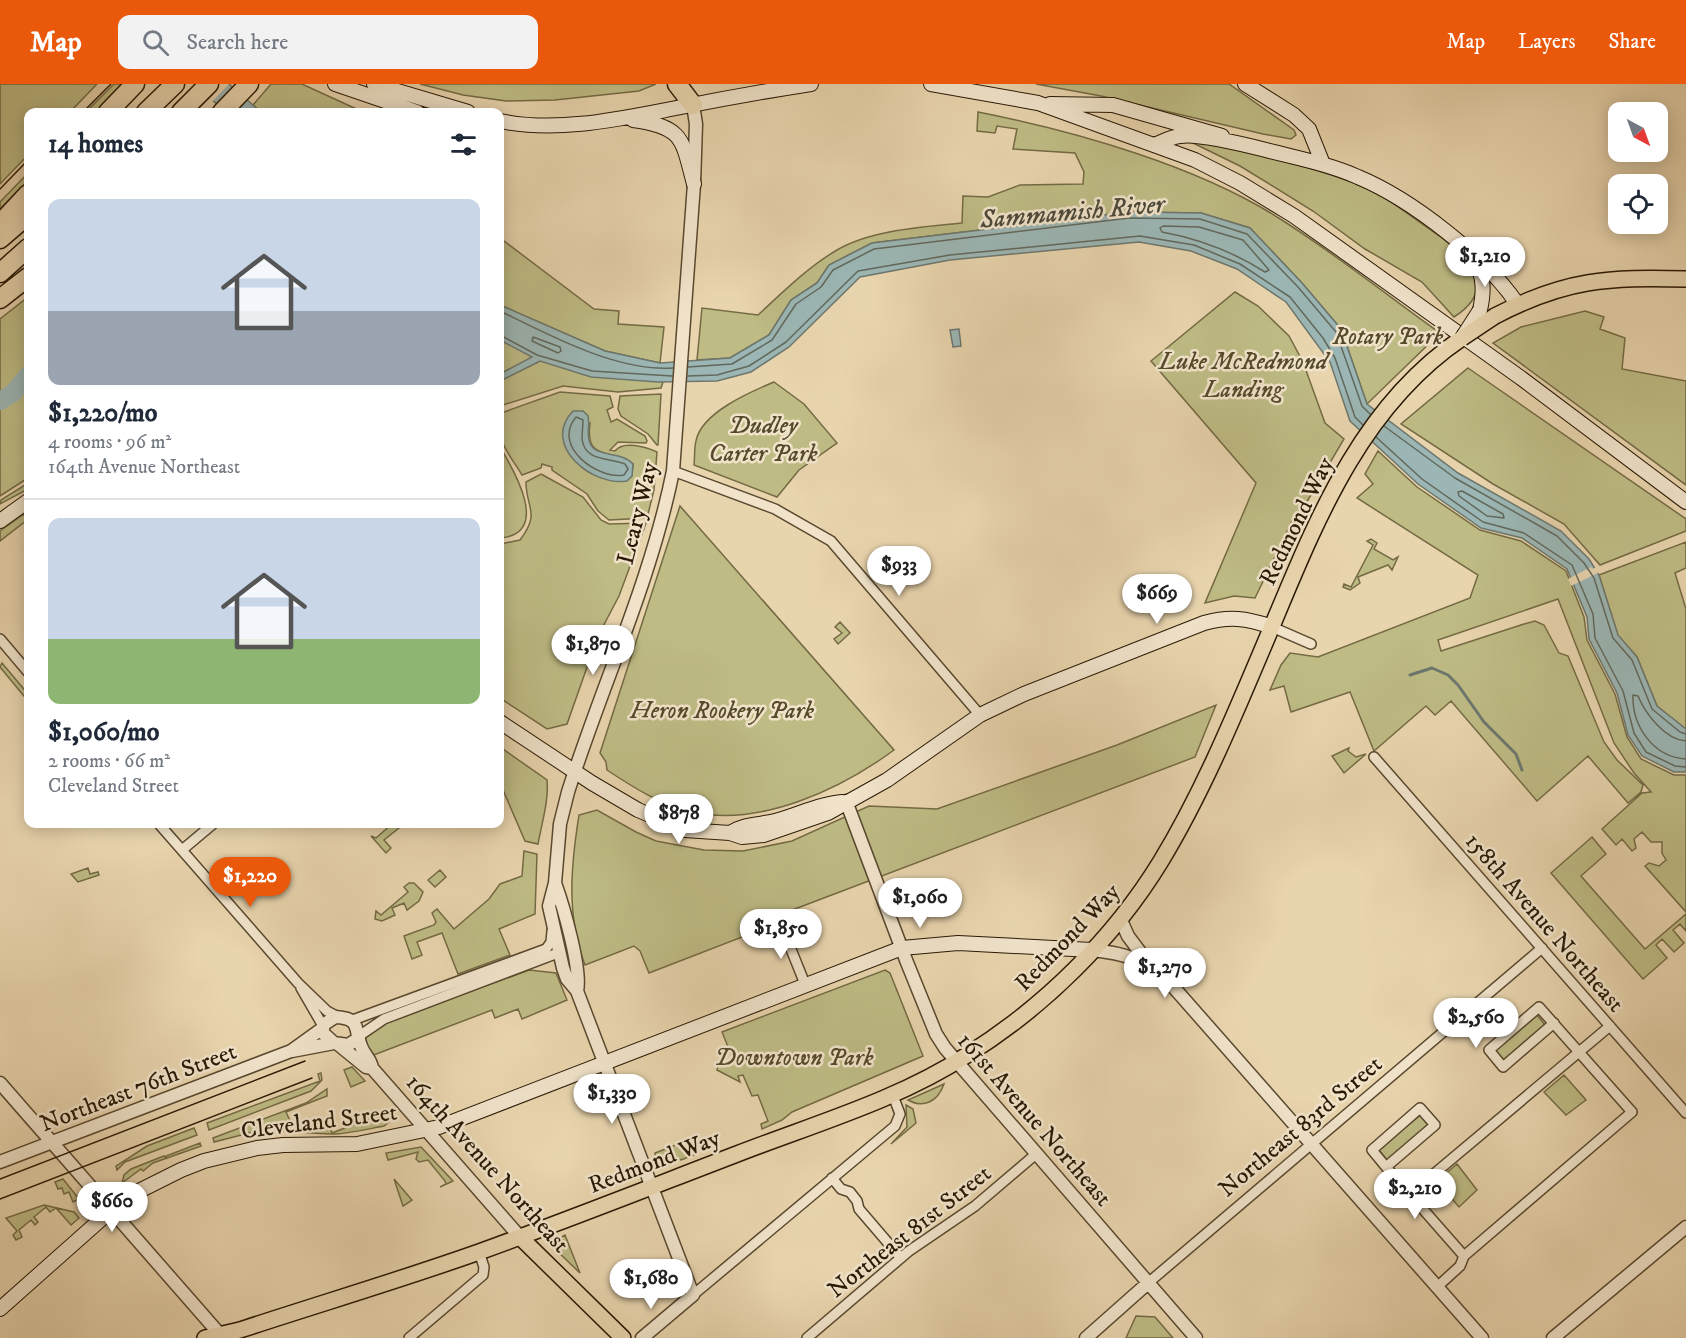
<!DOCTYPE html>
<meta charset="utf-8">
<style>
body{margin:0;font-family:"IM FELL DW Pica",serif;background:#f2f2f3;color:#1f2937;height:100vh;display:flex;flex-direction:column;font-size:22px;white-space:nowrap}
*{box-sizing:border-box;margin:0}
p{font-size:20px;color:#747a83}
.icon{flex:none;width:33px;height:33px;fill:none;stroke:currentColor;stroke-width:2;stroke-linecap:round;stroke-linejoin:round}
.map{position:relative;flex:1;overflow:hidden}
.panel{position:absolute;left:24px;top:24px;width:480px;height:720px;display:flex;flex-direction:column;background:#fff;border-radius:12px;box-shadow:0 3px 15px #0003}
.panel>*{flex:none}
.needle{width:39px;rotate:139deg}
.tools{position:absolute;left:1608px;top:18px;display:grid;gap:12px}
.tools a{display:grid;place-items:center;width:60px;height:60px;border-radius:12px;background:#fff;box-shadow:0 3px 15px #0003;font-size:30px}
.price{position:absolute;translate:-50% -51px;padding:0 14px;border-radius:21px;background:#fff;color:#222;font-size:20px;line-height:39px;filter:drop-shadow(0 2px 3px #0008)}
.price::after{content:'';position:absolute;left:50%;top:36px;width:18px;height:14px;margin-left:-9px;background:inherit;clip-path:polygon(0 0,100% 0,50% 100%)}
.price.current{background:#ea580c;color:#fff}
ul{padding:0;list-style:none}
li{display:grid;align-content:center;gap:12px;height:318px;padding:0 24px}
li+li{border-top:2px solid #e0e1e3}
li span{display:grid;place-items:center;height:186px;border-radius:12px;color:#555}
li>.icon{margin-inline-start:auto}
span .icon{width:108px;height:108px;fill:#fffc;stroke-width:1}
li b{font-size:26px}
h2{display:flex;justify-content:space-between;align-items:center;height:72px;padding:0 24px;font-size:26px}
header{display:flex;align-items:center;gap:36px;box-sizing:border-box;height:84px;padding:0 30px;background:#ea580c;color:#fff}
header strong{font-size:28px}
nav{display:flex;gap:33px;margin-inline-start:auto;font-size:21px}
.search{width:420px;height:54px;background:#f2f2f3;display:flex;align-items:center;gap:15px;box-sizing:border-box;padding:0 21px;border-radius:12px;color:#747a83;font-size:22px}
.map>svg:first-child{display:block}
.green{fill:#bebb84;stroke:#746a44;stroke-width:1.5;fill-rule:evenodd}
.water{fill:#9bb6b4;stroke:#6d776e;stroke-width:1.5}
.pier{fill:#e8d4ad}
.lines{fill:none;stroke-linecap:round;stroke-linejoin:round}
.shore{stroke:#62685c;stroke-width:1.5}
.stream{stroke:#6d776e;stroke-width:3}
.river{stroke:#9bb6b4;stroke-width:18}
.minor-casing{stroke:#59482e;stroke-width:12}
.tertiary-casing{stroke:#59482e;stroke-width:15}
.secondary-casing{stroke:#291904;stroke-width:16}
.primary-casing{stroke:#291904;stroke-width:18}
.motorway-casing{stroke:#291904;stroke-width:21}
.minor{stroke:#f0e3ca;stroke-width:9}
.tertiary{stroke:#f0e3ca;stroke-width:12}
.secondary{stroke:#f0e3ca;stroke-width:14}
.primary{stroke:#e8d4ad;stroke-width:15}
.motorway{stroke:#e8d4ad;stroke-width:18}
.tram{stroke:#291904;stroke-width:1.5}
.secondary-bridge-casing{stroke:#291904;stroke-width:16;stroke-linecap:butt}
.primary-bridge-casing{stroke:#291904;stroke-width:18;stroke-linecap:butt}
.secondary-bridge{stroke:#f0e3ca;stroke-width:14}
.primary-bridge{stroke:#e8d4ad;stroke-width:15}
.labels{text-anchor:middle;stroke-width:5;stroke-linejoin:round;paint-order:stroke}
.park-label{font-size:24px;font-style:italic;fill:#564a2a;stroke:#f0e3ca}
.street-label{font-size:24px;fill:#291904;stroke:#f0e3ca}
.water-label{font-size:26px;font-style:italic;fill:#4b4839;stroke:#f0e3ca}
</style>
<header>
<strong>Map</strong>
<div class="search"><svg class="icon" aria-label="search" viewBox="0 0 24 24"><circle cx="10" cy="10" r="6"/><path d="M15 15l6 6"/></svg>Search here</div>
<nav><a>Map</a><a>Layers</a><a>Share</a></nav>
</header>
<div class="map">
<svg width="1686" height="1254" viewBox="0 0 1686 1254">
<rect width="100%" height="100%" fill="#e8d4ad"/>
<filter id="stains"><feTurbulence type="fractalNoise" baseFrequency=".00333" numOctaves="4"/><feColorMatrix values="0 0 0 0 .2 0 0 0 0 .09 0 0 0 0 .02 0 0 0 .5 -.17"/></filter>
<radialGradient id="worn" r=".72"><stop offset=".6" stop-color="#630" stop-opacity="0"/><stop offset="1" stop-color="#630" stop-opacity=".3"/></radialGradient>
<!-- green -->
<path class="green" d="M0,0H97L70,28H28V71L0,100Z
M114,0H126L97,28H86Z
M271,0H302L363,28H261L253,21Z
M420,0H656L639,7L555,16L506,17L463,11Z
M1036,0H1229L1294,46L1296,51L1291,55L1263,50L1101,12Z
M978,28C1075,47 1202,83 1285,138C1338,172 1388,212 1440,249L1367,320L1341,245L1302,199L1250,144L1201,129L1129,128L872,159L829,181L817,199L791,216L769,251L730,274L697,276L702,224L758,231C783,208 808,183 837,166C871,146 923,143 962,139L963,112L988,113L1020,101L1083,100L1084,88L1075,69L1013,65L1017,45L997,42L995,49L977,47Z
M1189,57C1239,65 1307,81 1354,99C1379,108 1403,126 1425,142C1457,164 1507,199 1454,233L1422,198L1365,165L1313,127L1240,82Z
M28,89V97L0,125V118Z
M500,154L594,225L619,227L618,240L664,243L660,279L605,267L500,221Z
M1235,208L1258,222L1289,252L1303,278L1325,339L1344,355L1305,421L1295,431L1255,514L1234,512L1205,519L1256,399L1151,277Z
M28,213V394L0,412V235Z
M1585,227L1604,233L1600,245L1625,254L1622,285L1686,297V401L1493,259L1521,243Z
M500,255L663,298L661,304L618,308L563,302L500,322V297L540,277L533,273L500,290Z
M1468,284L1686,435V447L1600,481L1564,440L1493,400L1401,340Z
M774,298L804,320L837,359L799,386L777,413L694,381C695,373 694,364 696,357C701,329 750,308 774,298Z
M560,308L610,312L613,323L607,326L611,338L617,335L645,352L647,357L646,359L618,358L610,366L615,367C623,356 646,363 657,368L654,406L647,434L609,436L598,427L587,410L552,386V383L542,380L541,384L522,391C510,371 490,350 504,328ZM566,338L590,339C585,377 608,364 633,380L632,392C622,402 593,393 583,384C575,376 569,361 563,351Z
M661,310L658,361H657L648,350L621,332L618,325L620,312Z
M500,363C515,388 551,450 500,454Z
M1378,367L1417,403L1480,446L1521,457L1566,487L1584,533L1587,556L1615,610L1627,653L1641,675L1674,691H1686V828L1645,782L1649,779L1659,782L1666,776L1662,769V758H1651L1642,748L1634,755L1636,764L1632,767L1622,755L1616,761L1602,745L1642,709L1651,708L1634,689L1614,659L1558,515L1438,556L1441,567L1524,540L1535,537L1544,541L1559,569L1568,572L1604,658L1617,676L1643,701L1641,708L1628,719L1588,672L1537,717L1451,617L1435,631L1426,622L1374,667L1350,608L1291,628L1284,602L1270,606L1281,581L1290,569L1318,573L1470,514L1478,491L1357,414L1373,400L1365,390Z
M541,390L583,413L601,436L609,440L646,439L619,512L598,552L567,640L547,645L500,614V460L520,456C541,428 526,425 526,398Z
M28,399V405L0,420L1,416Z
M680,422L894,666C841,705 761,743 693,728C661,721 634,704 607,686L606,678L600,669Z
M24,430L27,436L0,457V447Z
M1371,455L1377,459L1374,465L1393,476L1398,473L1392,486L1388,481L1358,493L1360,499L1350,506L1343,503L1344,500L1351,503L1373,461L1367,457Z
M1686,458V484L1675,489L1686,525V647L1657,622L1637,573L1618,552L1599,491Z
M840,538L850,549L838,560L834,555L842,549L835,543Z
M2,579L28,610V617L0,583Z
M1216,621L1195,673L787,828L773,841L649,889L640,867L634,862L585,881C566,832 571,781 579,731L597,726L636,748L656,757L704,766L743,767L792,757L869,722L937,725L1117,661Z
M500,663L547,696C549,716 542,738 538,760L525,757L500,699Z
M1349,664L1348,667L1356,673L1366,670L1344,689L1332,672Z
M392,740H404L384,756L391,764L386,769L371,752L376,754Z
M1592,753L1606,770L1581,792L1645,865L1686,830V847L1680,840L1673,846L1684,859L1674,868L1662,855L1656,861L1667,874L1643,895L1551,789Z
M524,767L537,770L535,830L499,845L510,871L458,890L442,849L417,858L422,871L412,875L404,852L434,841L436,838L432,829L437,825L454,845L489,815L500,800L522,792Z
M88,784L90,790L98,788L99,791L78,798L71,790Z
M440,786L446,793L435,803L428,796Z
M409,799H414L423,808L419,817L407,826L404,819L392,824L395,831L382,837L375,835L376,827L381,831L408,808L404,803Z
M529,886L556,889L567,916L522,935L518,925L495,934L492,926L371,972L364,956L378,941Z
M885,886L890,889L923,972L792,1028L782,1036L762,1045L761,1040L768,1037L758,1011L752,1012L743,991L738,992L740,998L717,986L718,981L733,975L722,948Z
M1536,930L1546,942L1502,977L1495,968L1496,964Z
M352,983L365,997L351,1003L344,986Z
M321,989L322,996L311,1007L209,1046L207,1039L320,997L318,990Z
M1564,991L1586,1016L1566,1031L1544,1008Z
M944,1000C938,1017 924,1025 908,1016Z
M327,1005V1012L286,1028L295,1048L327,1036L332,1049L391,1026L389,1038L384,1042C368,1045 352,1049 336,1050C311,1051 282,1044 263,1048L262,1046L261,1049H249L214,1058L213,1054L306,1019Z
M906,1021L913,1025L916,1039L891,1060L907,1043Z
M1422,1030L1430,1039L1428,1043L1388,1077L1378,1065Z
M194,1044L197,1051L125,1078L117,1086L116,1082L147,1062Z
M691,1055L696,1070L681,1076L672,1073L669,1081L661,1083L656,1080L655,1069Z
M200,1059L201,1062L153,1079L143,1087L141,1085L122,1099L124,1091L131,1085L164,1072L166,1074V1072Z
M421,1063L453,1097L440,1103L446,1100L445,1097L428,1076L419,1078L416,1075L418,1068L388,1076L386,1069Z
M1457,1080L1477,1106L1459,1123L1437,1097Z
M63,1095L79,1115L73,1118L69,1108L64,1110L62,1104L58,1105L55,1098Z
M394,1095L412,1116L403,1122Z
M44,1121L74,1128L79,1134L71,1141L56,1124L50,1128L46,1123L34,1133L38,1138L35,1141L31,1136L19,1146L22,1153L16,1156L13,1151L17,1147L6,1134Z
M565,1151L580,1189L556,1166V1156Z
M1136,1232L1155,1233L1173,1254H1126Z"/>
<!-- water -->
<path class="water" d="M192,0H229L261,28H227Z
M1129,128L1201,129L1250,144L1302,199L1341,245L1367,320L1458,389L1561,447L1589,475L1599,491L1618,551L1637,573L1657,622L1686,645V688H1674L1642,672L1628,651L1617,609L1589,555L1587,533L1567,485L1522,454L1481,444L1418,400L1350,337L1330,278L1286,218L1237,185L1191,167L1139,158L950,176L860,193L789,263L751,288L717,297L658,298L591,293L540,277L500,297V290L532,273L500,256V221L605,267L660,279L730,274L769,251L791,216L817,199L829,181L872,159Z
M959,245L961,262L953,263L950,246Z
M573,327H583L588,332C590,340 587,348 589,356C592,375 621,366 633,380L632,392L627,397C593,403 540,361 573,327Z"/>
<!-- pier -->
<path class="pier" d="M189,0H229L211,19Z
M1591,483L1592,485L1597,483L1600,488L1571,502L1568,495Z"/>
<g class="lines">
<!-- shore -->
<path class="shore" d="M1163,142L1199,143L1243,156L1269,186L1265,188C1232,167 1200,155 1162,148L1160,144Z
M500,227C549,251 617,288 673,284
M500,251L537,271L592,287L672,292
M533,253L560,263L561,267L558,269L532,257Z
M688,283L732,280L772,256L796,220L821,203L833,186L874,165L1129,134L1200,135L1247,150L1298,203L1336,248L1362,322L1371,331
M688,292L717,291L749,282L786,258L858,187L950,171L1140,152L1194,161L1240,180L1290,213L1323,254L1335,274L1355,333L1363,341
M576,333L583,336C583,342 582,349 582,355C585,378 608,373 625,380L628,385L624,391C599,396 551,363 576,333Z
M1384,342L1455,394L1557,452L1584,479L1594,494L1613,554L1632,576L1652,625L1680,648L1686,650
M1376,353L1422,395L1483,438L1524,449L1572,481L1593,530L1595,554L1623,607L1634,649L1646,668L1675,682L1686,683
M1462,407L1503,430L1504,434L1487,432L1459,412L1458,408Z
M1686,657C1665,656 1645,629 1638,612L1633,611C1632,642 1653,673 1686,675"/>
<!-- stream -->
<path class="stream" d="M1410,591L1432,584L1448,591L1458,601L1484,638L1516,670L1522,686"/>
<!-- river -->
<path class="river" d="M0,317L13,309L28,291"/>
<defs>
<path id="minor" d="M673,387L775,425L831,457L980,631
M1272,543L1311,560
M0,555L28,588
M1374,673L1686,1029
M159,740L298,899L327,927L338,933
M182,766L213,740
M782,843L805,900
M301,904L323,942
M350,937L546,865L551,858L552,847
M359,952L384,935L558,869
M1420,1024L1435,1041L1386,1083L1372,1066Z
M1386,1083L1464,1172
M832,1094L841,1105L850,1108L857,1117L859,1125L901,1174
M1410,1110L1610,942
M1148,1199L1542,864
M1437,1203L1460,1182L1464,1172L1632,1028L1539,923L1489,966L1503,983L1554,939
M693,1211L895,1042L900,1030L892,1009
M409,1254L483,1191L484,1183L479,1168
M807,1254L909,1167L975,1122L1036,1070"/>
<path id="tertiary" d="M846,717L906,876L936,950L945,964L1196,1254
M555,799C563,821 582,886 577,907
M1120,834L1128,852L1149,880
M1092,866C1124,869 1146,876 1169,898L1482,1254
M359,954L348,961L334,959L323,949V941L335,933C362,934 354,946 361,962C364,971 371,975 372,984L520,1153
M339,961L366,983L372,984
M292,967L334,959
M0,999L223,1254
M0,1078L291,967L323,944
M642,1254L693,1211L577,907L567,895L563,884L549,822L555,799L560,740L568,708C602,601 651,497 673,387L694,100L696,40L693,21
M1086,1254L1148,1199
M1553,1254L1686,1143"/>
<path id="secondary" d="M335,0L417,28
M374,0L468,28
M931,0L1038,19L1195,76L1240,99L1294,132L1521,294L1686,418
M1245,0L1294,31L1309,45L1323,80
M1050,20L1113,21L1222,52
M633,36C684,43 682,55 694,100
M500,37C557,49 619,35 676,24C721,15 766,7 811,0
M1154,61C1162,58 1171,53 1180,52C1198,49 1246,61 1266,66C1297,74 1329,80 1358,93C1411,115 1486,173 1518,221
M1476,177C1484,194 1484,208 1480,226
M0,437L28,417
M500,638L592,699L638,726L685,746L730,749L742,753L764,751L828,729L887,696L980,631L1024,610L1204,539C1230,532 1246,534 1272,543
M730,749C743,740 759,741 775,737C798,731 818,720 842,718
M0,1225L125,1114L181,1086L204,1077L257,1064L283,1061L357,1060L439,1043L902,864L958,859L1092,866"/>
<path id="primary" d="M1495,232C1566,195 1608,193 1686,195
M520,1153L623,1254
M205,1254L240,1246C319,1220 400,1196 479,1168C565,1137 651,1103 737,1070C814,1040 898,1016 967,971C1044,923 1114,854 1161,777C1201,711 1232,637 1262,566C1311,451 1354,327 1462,254"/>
<path id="motorway" d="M677,0L693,21
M108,28L135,0
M146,28L175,0
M181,28L209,0
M222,28L249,0
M0,140L28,110
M0,155L28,131
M0,189L28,164
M0,215L28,193"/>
</defs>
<!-- minor casing -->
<use href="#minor" class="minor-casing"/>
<!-- tertiary casing -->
<use href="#tertiary" class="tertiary-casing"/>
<!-- secondary casing -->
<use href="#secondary" class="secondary-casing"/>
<!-- primary casing -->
<use href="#primary" class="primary-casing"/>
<!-- motorway casing -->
<use href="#motorway" class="motorway-casing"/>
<!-- minor -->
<use href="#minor" class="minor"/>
<!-- tertiary -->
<use href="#tertiary" class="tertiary"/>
<!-- secondary -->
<use href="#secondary" class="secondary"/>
<!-- primary -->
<use href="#primary" class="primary"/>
<!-- motorway -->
<use href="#motorway" class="motorway"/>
<!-- tram -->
<path class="tram" d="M83,28L111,0
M0,105L28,76
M0,1095L305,977
M0,1115L312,994"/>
<defs>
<path id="secondary-bridge" d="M1462,254L1480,226"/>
<path id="primary-bridge" d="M1462,254L1495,232"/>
</defs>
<!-- secondary-bridge casing -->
<use href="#secondary-bridge" class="secondary-bridge-casing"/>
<!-- primary-bridge casing -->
<use href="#primary-bridge" class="primary-bridge-casing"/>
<!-- secondary-bridge -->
<use href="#secondary-bridge" class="secondary-bridge"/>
<!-- primary-bridge -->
<use href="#primary-bridge" class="primary-bridge"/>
</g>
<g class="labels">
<!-- park labels -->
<g class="park-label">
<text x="1388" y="260">Rotary Park</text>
<text x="1243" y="285">Luke McRedmond<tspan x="1243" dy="28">Landing</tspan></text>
<text x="763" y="349">Dudley<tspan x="763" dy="28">Carter Park</tspan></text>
<text x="722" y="634">Heron Rookery Park</text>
<text x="794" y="981">Downtown Park</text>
</g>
<!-- street labels -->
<g class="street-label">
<text transform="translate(637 429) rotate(-76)" y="8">Leary Way</text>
<text transform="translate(1296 437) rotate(-64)" y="8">Redmond Way</text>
<text transform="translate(1545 838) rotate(49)" y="8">158th Avenue Northeast</text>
<text transform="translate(1067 853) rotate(-46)" y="8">Redmond Way</text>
<text transform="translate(138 1003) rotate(-21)" y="8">Northeast 76th Street</text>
<text transform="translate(1035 1035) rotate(49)" y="8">161st Avenue Northeast</text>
<text transform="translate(319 1037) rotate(-7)" y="8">Cleveland Street</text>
<text transform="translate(1300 1042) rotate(-40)" y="8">Northeast 83rd Street</text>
<text transform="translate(654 1077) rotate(-21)" y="8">Redmond Way</text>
<text transform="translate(488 1079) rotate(48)" y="8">164th Avenue Northeast</text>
<text transform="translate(909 1147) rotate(-38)" y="8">Northeast 81st Street</text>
</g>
<!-- water labels -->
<g class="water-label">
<text transform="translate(1072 127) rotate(-5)" y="9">Sammamish River</text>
</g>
</g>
<rect width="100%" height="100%" filter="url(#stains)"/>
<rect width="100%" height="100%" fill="url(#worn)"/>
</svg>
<div class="tools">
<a><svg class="needle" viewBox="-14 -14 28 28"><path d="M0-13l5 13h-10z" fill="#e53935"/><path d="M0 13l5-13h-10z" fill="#747a83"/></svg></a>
<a><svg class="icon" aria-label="locate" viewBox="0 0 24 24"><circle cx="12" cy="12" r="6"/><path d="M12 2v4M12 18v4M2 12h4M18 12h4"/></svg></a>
</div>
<b class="price" style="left:1485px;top:204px">$1,210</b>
<b class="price" style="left:899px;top:513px">$933</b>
<b class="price" style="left:1157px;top:541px">$669</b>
<b class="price" style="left:593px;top:592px">$1,870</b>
<b class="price" style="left:679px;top:761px">$878</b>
<b class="price current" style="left:250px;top:824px">$1,220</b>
<b class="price" style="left:920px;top:845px">$1,060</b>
<b class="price" style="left:781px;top:876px">$1,850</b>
<b class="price" style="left:1165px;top:915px">$1,270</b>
<b class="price" style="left:1476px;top:965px">$2,560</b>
<b class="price" style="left:612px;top:1041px">$1,330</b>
<b class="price" style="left:1415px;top:1136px">$2,210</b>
<b class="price" style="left:112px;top:1149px">$660</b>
<b class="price" style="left:651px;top:1226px">$1,680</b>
<section class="panel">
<h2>14 homes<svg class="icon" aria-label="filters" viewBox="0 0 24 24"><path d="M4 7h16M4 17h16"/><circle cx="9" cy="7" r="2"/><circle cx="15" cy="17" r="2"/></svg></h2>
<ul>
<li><span style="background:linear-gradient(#c9d6e8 60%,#9aa5b1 0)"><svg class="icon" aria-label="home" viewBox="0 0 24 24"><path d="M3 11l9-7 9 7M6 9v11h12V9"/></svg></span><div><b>$1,220/mo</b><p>4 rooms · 96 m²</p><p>164th Avenue Northeast</p></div></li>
<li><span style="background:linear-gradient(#c9d6e8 65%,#8fb573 0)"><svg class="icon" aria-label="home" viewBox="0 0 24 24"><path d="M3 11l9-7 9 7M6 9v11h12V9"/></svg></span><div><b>$1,060/mo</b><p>2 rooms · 66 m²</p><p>Cleveland Street</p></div></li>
</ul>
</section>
</div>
